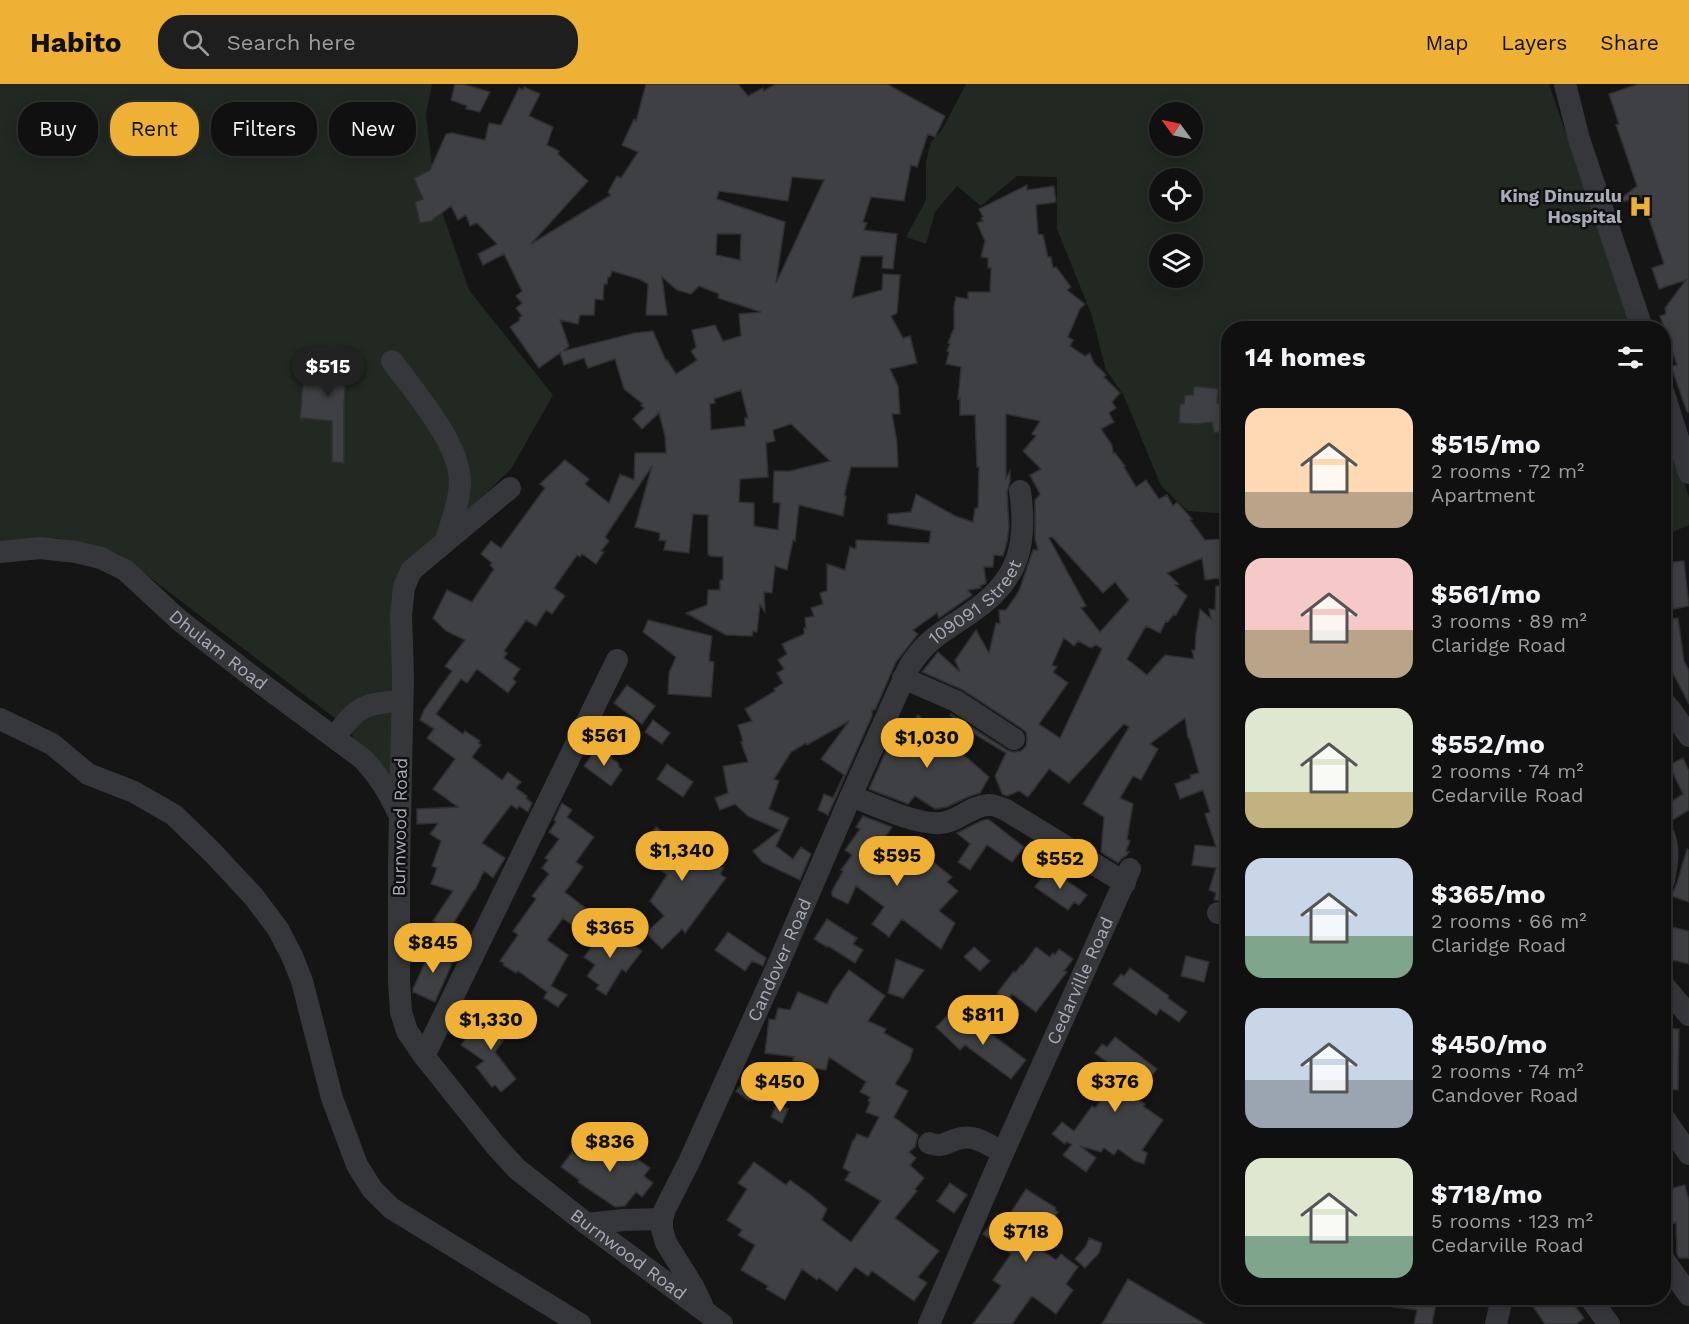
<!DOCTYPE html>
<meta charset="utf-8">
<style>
body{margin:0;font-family:"Work Sans",sans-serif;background:#1e1e1e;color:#f1f3f6;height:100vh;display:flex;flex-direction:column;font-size:22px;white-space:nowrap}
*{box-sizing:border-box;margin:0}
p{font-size:20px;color:#9c9d9f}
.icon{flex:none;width:33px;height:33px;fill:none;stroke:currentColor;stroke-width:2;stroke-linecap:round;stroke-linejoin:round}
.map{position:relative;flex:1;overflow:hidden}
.side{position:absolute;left:1221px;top:237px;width:450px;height:984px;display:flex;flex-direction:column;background:#101010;border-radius:24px;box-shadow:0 3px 15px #0003,0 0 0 2px #303030}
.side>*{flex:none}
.hud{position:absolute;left:18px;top:18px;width:570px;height:54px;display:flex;gap:12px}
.needle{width:39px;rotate:303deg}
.fabs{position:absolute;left:1149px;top:18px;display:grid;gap:12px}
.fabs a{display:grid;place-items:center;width:54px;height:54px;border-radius:50%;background:#101010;box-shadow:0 3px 15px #0003,0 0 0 2px #303030;font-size:30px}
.price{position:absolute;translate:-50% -51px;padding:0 14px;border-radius:21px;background:#eeb135;color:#111;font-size:20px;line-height:39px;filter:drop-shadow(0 2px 3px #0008)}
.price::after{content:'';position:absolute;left:50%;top:36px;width:18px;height:14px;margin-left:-9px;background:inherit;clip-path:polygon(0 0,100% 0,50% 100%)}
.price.current{background:#222;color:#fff}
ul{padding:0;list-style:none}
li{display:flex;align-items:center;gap:18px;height:150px;padding:0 24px}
li span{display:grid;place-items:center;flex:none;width:168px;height:120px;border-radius:18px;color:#555}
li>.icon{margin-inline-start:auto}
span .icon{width:72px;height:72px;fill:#fffc;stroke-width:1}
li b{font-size:26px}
h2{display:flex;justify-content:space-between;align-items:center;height:72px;padding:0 24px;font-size:26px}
.pill{padding:0 21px;border-radius:24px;background:#101010;box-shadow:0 3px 15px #0003,0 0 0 2px #303030;font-size:21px;line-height:54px}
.pill.current{background:#eeb135;color:#111}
header{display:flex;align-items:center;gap:36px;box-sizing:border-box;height:84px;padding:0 30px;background:#eeb135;color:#111}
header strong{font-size:28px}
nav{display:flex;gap:33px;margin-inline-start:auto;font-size:21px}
.search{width:420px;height:54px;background:#1e1e1e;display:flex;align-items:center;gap:15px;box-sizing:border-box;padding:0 21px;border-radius:24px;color:#9c9d9f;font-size:22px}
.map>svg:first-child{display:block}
.green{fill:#212922;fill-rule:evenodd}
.building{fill:#3f4043;stroke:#2f2f32;stroke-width:1.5;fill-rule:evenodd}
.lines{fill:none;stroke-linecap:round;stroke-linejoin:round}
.minor{stroke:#36373b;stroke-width:22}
.labels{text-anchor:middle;stroke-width:5;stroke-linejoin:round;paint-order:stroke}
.poi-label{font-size:18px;font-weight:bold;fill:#a7abb6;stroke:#101011;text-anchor:end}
.street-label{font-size:18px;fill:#a7abb6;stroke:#101011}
</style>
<header>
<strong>Habito</strong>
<div class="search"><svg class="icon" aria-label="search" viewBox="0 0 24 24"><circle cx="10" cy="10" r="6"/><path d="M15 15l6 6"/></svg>Search here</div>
<nav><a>Map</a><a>Layers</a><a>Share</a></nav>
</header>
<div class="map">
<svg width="1689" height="1240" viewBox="0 0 1689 1240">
<rect width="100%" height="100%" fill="#151516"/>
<!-- green -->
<path class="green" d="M0,0H432L426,31L435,107L469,206L553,311L511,385L408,484L391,609L336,635L119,470L57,454L11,457L0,460Z
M966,0H1549L1632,244H1228V428L1216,429L1188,427L1161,402L1124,312L1106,286L1092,232L1057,145V93L1017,92L981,122L957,102L935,128L926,160L906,153L926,116V78L931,58L942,46ZM1160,28H1192V62H1160ZM1160,94H1192V128H1160ZM1160,160H1192V194H1160Z
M1664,338L1689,413V441L1664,452Z
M391,629L393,695L353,655L352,647L364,630Z"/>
<!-- building -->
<path class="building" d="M455,0H463L490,8L480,28L466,25L467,22L451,16Z
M646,0H738L748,12L763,4L764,7L775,0H887L945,32L935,53L928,50L917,83L911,81L904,117L871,113L863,138L867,139L864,146L897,150L893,185L882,184L883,172H861L852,214L882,206L883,190L900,191L897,229L891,232L903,254L910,252L917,279L890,285L898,302L900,330H892L897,358L898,383H851L844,412H846L843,432L799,421L795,457L793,456L787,486L775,482L772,509L764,508L765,528L760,520L757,548L753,547L752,552L726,551L686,529L707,521L708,506H720V496H723V473L710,472V471H708V431L693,430L689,469L664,466L666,457L659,456L660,449L635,443L652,382L605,453L609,457L601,467L604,468L596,480L582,470L580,473L577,471L554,504L565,512L552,530L546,526L536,542L526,536L504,567L507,569L504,574L520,585L513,595L516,598L508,609L477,585L467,599L461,595L436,630L463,650L465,647L480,657L478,659L481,661L472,673L502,696L508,688L521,698L516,704L527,712L526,714L532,719L528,728L519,722L517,725L511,721L482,759L505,774L493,794L484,787L475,806H474L449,846L433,837L453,807L431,800L437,784L432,782L441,757L430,750L438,739L417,740V725L458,723L433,705L455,675L427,654L434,645L420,636L424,626L452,587L445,582L465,556L446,547L433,534L447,506L472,518L494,485L490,481L492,479L481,470L491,457L501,464L545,404L540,400L565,376L589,395L585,400L609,419L620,390L634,396L635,369H666L665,352L659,329L642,345L633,335L644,324L641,321L643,320L624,305L615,275L588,284L584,274L564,281L560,269L539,284L510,243L520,236L519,234L522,232L516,224L522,219L516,212L522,207L504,170L483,181L478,170L497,160L477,139L470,142L466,131L458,136L451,122L431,137L420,139L415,118L423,115L414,94L430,86L446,50L452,49L485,56L489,39L501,41L519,4L523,6L524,3L540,10L529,32L553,43L547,61L559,67L558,70L588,97L531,160L611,111L608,108L617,92L621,94L638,68L622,61L634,35L636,37ZM792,93L824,96L776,199L785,138L717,115L719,107L788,117ZM717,150H741L740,176L716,171ZM612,187L639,195L648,200L646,231H667L662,193L677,206L691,210L699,202L719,210L718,214L761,228L739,230L741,252L723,257L715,241L692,246L696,263L691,267L697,276L676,290L667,276L666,277L653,247L635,249L563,267L569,262L560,236L578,240L580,231H594L595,215L603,216L604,200H607L608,193H610ZM741,306L748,334H745V342L711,346L710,320L715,319L714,315ZM791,340L830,377L790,387H774L773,418L780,419L778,446L754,442V419L739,418L740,395L768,393L766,359L775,357L773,346Z
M1638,0H1689V328H1687L1671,282L1677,281L1660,232L1666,230L1665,224L1686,196L1659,205L1652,184L1664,180L1643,116L1640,112L1617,120L1616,118L1637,102L1616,41L1619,40L1609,10Z
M1027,101V106L1054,102L1056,118L1036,121L1038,150L1043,151L1048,173H1051L1053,184L1056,183L1071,203L1067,206L1085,220L1080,225L1068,253L1073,256L1070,262L1085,272L1090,269L1094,279L1106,291L1104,293L1120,309L1112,318L1116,324L1109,329L1114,338L1101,345L1112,361L1113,369H1115L1125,382L1124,383L1136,403L1146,396L1159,415L1167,411L1173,422L1177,418L1192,435L1190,436L1205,456L1224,455L1225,478H1227V493L1205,496L1202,474L1167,489L1179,500L1175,501L1187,512L1176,531L1174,530L1168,538L1166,537L1160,549L1146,542L1127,575L1147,591L1165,571L1194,575L1192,566H1195L1196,550L1200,525L1211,535L1209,525L1215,526L1216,502H1228V817L1214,816L1216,809L1209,806L1216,784L1192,781L1195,761L1216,763L1205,730L1210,728L1203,706L1180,715L1175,700L1191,694L1190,691L1199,689L1189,654H1188L1185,634L1150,660L1158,665L1141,696L1133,692L1120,714L1133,720L1127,755L1130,757L1126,767L1129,768L1126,772L1122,774L1118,779L1101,768L1104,733L1083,720L1129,643L1124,640L1069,699L1049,685L1028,713L1019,707L1007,712L1002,710L995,692L1006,669L979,653L950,631L951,630L1007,666L1013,668L1021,667L1026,662L1027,655L1026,648L1021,644L963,606L922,588L938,568L960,588L955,576L976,546L989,569L996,539L1000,540L999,526H1006L1019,507L1033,466H1038L1035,455V416L1040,410L1030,391L1041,385L1023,367L1036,352L1032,350L1040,337L1006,330V394L1010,387V398L1007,408L1009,444L1007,458L1003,472L994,471L993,483H984L986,499L980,502L981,504L968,506L972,511L939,534L937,529L913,546L918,550L896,578L875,626H872V632L828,731L818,726L824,710L833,714L844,691L821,675L849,637L807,661L806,659L791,668L774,695L779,697L769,725L789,734L776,762L793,775L801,763L811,770L800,796L762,778L753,767L780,746L748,732L735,720L720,726L715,714L728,709L723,682L748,678L741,658L743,657L738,641L752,637L745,625L775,607L774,605L783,599L777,589L784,585L778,576L787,570L782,560L804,550V544H806L805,534L814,532L811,524L823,520L820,509L827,507V480L845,486L850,463L856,465V456L929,459L931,447L888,440V430L911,428L916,410L955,432L973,438L975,424H978L979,383H977L975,331H960V314L958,315L961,283L946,280L949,268L947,267L950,260L948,259L954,244V223L956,213L968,215V208H990L991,184H988V174L981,173L985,157L977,139L983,137L981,134L983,133L979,125ZM1052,453L1103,509L1115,498L1129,516L1100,548L1081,524L1086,522L1049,454ZM1064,554L1074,562L1078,557L1091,564L1096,561L1102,565L1060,654L1039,640L1068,599L1053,588L1057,583L1052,581Z
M329,263L348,264L344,320V379L332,378V337L300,334L304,288L328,290Z
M1194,302L1218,305L1217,319L1228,323V346L1214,349L1212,338L1197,340L1179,339L1180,320H1184L1185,311H1193Z
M1684,477L1689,522L1673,525L1671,505L1664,506V479Z
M1678,534L1684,577L1689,587V620L1668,580L1664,546V536Z
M648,536L712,552L709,577L714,578L711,613L668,610L669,589L676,573L643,548Z
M627,601L655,622L642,640L614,619Z
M918,631L989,693L980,709L970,712L947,723L935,725L915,712L908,720L869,705L895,647L897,645L903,649L905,646L906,647Z
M653,636L670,649L662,660L645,648Z
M595,666L599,668L602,667L618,679L619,683L622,686L611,702L584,682Z
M1683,674L1689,687V726L1671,737L1664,722L1683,710L1669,681Z
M667,680L693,698L683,713L657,695Z
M562,719L572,726L567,733L594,753L576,778L583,783L565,808L585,824L572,841L563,834L547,856L568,871L551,902L567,911L558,923L544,914L547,908L518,887L516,889L503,881L504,879L500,877L518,851L513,847L536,815L532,812L549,790L542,784L548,776L545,774L559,755L549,748L556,738L554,736Z
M863,732L892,743L871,774L879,780L877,783L898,799L922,769L952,793L947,798L958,807L939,827L955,839L941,865L902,835L889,853L872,840L884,823L856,802L848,820L832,812V807L843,787L841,786L852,771L845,766L860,745L856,743Z
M988,735L1024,763L1012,778L987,761L970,786L958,778L970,760L957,749L981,737Z
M656,743L680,760L683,753L686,755L690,749L710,762L712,758L723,765L715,778L724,784L720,790L726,794L685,849L682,845L662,865L646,849L664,832L650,817L667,791L643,774L648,767L642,763Z
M1687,765L1689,766V818L1671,812L1677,799Z
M1049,784L1087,811L1079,821L1074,818L1068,826L1035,803Z
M827,835L857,854L853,860L863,866L855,879L828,862L827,863L814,855Z
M607,842L642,867L626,888L622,885L606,911L596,905L599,901L587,892L595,881L584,873Z
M1667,842L1689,847V880L1664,874V860Z
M728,848L766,874L763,882L752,877L745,887L715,866Z
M432,863L455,873L435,918L413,908V905Z
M974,863L990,877L980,887L964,873Z
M1036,863L1050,873L1053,869L1055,871L1059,865L1073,875L1064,887L1067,888L1036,928L1012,910L1008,917L997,909L1014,887L1016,888L1021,881H1023Z
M1186,872L1209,878L1204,898L1181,892Z
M896,875L924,886L903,914L888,909Z
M1130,884L1169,912L1168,914L1187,928L1179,938L1160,925L1156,931L1113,900L1121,890L1124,892Z
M849,886L885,912L868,937L886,945L884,949L913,965L910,976L895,1000L908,1007L894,1033L918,1051L915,1063L909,1068L916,1074L910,1081L924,1094L915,1105L917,1107L895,1134L939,1167L918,1193L927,1199L914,1217L872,1187L868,1192L855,1183L837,1207L819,1194L817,1196L802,1185L785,1216L766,1205L768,1202L741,1186L755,1161L738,1151L742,1146L727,1136L747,1105L738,1099L754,1078L786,1101L790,1096L812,1112L827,1125L822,1136L851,1158L881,1117L845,1096L850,1088L843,1084L853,1056H854L857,1050L868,1054L879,1033L866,1028L870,1018L868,1017L870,1013L860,1008L866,998L829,973L826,986L806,983L807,979L793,977L794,973L765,969L769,935L775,936L778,924L790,926L798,908L827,920L833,908Z
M489,927L512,944L495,968L516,995L501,1008L495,1001L492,1003L476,983L484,977L461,961L473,945L475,947Z
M948,931L963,946L968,938L977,944L979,941L1026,976L1011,995L965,961L960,966L936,943Z
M1664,944L1679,945L1678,1006L1664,1005Z
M1115,953L1157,985L1136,1014L1145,1020L1143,1022L1163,1036L1142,1066L1147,1069L1144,1080L1135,1077L1118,1065L1114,1071L1104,1064L1101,1068L1080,1062L1096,1074L1086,1088L1063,1071L1072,1060L1066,1058L1065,1060L1052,1050L1062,1038L1074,1047L1092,1022L1095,1024L1121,989L1095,969L1102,960L1107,963Z
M752,985L780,999L773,1012L760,1006L752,1017L750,1015L749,1017L736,1007L744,997L743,995Z
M777,1020L788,1025L782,1039L771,1033Z
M601,1052L629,1072L630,1070L650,1084L644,1092L653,1099L642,1113L636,1108L625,1122L615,1123L578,1098L579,1096L561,1083L572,1068L584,1077Z
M950,1099L967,1111L954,1129L937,1117Z
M1685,1101L1689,1117V1174H1679L1677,1170L1676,1138L1664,1143V1106Z
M1026,1105L1056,1124L1055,1126L1058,1128L1035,1161L1056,1176L1061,1170L1078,1183L1066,1200L1073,1206L1056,1230L1032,1212L1012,1240H973L1001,1202L993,1196L1011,1170L983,1150L996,1133L1004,1139Z
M1089,1154L1102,1159L1099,1169L1085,1184L1075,1175L1086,1162Z
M1128,1195L1205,1240H1102Z
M1383,1214H1437L1432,1240H1414L1417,1226L1382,1221Z
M1542,1214H1569L1584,1234L1576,1240H1545L1532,1221Z"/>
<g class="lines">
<!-- minor -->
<g class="minor">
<path d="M1565,0L1579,55L1642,244"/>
<path d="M392,277C415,309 461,360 460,400C459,420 451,440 445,458"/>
<path d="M1664,310L1689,389"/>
<path id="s1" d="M510,404L420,479L411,487L404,503L401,531L403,591L399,782V897L401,928L407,947L424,972L495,1061L517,1085L587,1140L722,1240"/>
<path id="s2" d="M0,468L40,464L76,468L101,474L125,486L179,536L262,600L363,675C380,693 388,708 399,730"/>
<path d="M903,594L956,617L1014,655"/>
<path d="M1664,618L1673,629L1689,652"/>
<path d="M0,635L52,660L88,690L134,708L174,731L213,769L254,813L278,845L292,872L302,897L332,1014L357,1081L372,1105L391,1124L580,1240"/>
<path d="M335,653C358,621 364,620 402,617"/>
<path d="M851,712C875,721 916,741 940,739C958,738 970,722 988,721C993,720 1001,724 1006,726L1125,799"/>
<path d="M1664,751C1670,766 1667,780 1664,796"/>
<path d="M1218,829L1228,831"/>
<path d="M1664,902L1689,931"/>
<path d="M424,972L617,576"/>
<path d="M1664,1034L1689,1070"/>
<path d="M929,1059C944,1065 948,1056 962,1054C976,1051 991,1062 1003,1069"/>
<path d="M587,1140L623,1136L662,1135"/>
<path d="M1664,1176L1689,1211"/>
<path d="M1590,1214L1609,1240"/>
<path id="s3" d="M702,1221L693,1202L666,1159L662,1145V1135L665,1125L689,1078L780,876L850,714L909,583C927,554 945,547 972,528C1018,497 1028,461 1020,407"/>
<path id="s4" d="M929,1240L1003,1069L1130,785"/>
<path d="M1496,1240L1502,1214"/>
</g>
</g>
<!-- icons -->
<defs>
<symbol id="hospital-bare" viewBox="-9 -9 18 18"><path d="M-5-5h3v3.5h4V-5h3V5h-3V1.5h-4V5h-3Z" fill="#eeb135" stroke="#101011" stroke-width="2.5" paint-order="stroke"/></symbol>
</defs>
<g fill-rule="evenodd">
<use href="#hospital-bare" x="1624" y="106" width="33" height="33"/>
</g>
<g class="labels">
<!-- poi labels -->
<g class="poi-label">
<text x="1622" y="118">King Dinuzulu<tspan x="1622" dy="21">Hospital</tspan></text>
</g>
<!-- street labels -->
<g class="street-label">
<text dy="6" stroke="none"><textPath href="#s3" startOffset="795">109091 Street</textPath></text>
<text dy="6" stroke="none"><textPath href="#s2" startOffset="252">Dhulam Road</textPath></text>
<text transform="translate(400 743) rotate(-89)" y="6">Burnwood Road</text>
<text dy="6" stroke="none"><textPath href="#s3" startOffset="381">Candover Road</textPath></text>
<text dy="6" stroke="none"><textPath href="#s4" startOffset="375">Cedarville Road</textPath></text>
<text dy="6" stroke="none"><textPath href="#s1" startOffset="909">Burnwood Road</textPath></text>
</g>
</g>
</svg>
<div class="fabs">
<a><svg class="needle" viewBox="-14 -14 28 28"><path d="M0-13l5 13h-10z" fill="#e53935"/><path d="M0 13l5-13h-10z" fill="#9c9d9f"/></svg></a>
<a><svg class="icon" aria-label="locate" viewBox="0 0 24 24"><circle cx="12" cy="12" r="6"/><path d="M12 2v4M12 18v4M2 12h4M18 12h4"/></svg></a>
<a><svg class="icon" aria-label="layers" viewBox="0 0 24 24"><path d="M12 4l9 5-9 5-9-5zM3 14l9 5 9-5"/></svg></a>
</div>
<b class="price current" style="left:328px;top:314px">$515</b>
<b class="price" style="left:604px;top:683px">$561</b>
<b class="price" style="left:927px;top:685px">$1,030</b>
<b class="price" style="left:682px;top:798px">$1,340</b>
<b class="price" style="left:897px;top:803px">$595</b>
<b class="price" style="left:1060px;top:806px">$552</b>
<b class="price" style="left:610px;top:875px">$365</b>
<b class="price" style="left:433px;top:890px">$845</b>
<b class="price" style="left:983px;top:962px">$811</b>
<b class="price" style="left:491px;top:967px">$1,330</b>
<b class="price" style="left:780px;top:1029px">$450</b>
<b class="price" style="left:1115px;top:1029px">$376</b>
<b class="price" style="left:610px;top:1089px">$836</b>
<b class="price" style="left:1026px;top:1179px">$718</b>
<div class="hud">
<a class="pill">Buy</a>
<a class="pill current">Rent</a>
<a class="pill">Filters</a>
<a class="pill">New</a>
</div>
<section class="side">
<h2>14 homes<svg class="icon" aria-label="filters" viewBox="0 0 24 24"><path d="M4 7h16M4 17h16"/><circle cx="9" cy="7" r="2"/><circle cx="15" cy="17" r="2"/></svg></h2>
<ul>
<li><span style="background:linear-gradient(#ffd9b3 70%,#b9a48a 0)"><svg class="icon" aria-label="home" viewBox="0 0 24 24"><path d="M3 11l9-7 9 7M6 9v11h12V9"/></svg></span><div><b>$515/mo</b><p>2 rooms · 72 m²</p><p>Apartment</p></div></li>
<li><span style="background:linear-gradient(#f6c9c9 60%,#b9a48a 0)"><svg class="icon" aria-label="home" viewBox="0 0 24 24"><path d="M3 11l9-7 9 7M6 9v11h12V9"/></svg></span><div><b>$561/mo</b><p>3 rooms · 89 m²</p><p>Claridge Road</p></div></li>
<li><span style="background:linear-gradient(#dfe7d0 70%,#c2b280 0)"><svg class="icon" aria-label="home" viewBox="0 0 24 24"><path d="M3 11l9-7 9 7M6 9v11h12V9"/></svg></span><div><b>$552/mo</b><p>2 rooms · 74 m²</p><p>Cedarville Road</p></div></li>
<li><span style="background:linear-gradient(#c9d6e8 65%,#7fa58c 0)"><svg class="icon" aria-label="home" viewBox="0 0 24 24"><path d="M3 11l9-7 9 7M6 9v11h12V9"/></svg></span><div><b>$365/mo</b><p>2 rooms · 66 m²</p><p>Claridge Road</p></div></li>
<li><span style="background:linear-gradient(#c9d6e8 60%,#9aa5b1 0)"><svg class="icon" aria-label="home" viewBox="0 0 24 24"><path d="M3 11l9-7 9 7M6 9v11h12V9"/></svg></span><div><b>$450/mo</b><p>2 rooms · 74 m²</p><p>Candover Road</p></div></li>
<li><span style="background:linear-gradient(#dfe7d0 65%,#7fa58c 0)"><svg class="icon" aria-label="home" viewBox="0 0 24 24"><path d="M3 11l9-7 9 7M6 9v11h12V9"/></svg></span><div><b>$718/mo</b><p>5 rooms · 123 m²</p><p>Cedarville Road</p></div></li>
</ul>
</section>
</div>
